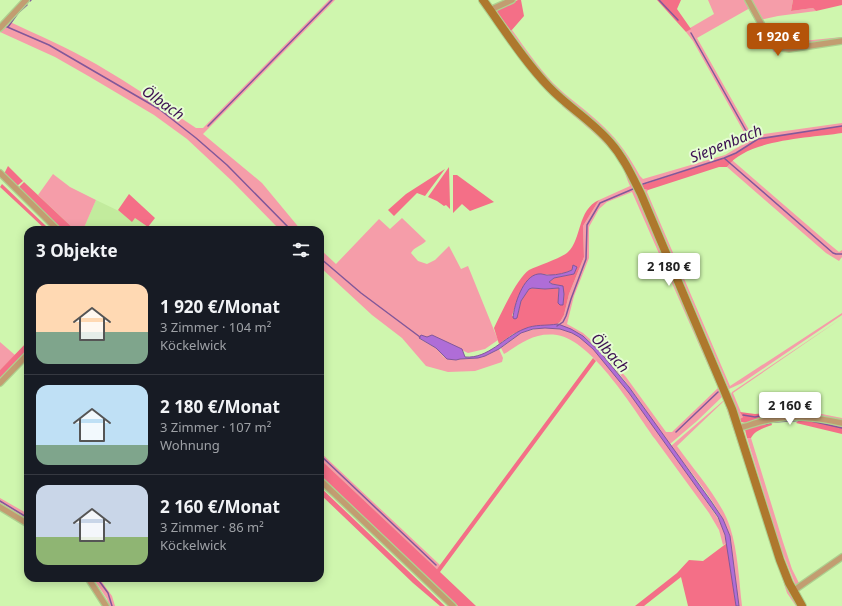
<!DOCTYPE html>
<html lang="de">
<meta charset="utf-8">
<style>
body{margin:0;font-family:"Noto Sans",sans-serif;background:#20242c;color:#f1f3f6;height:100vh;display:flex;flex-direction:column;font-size:15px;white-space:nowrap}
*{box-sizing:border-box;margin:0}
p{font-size:13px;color:#9ea1a6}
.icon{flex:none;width:22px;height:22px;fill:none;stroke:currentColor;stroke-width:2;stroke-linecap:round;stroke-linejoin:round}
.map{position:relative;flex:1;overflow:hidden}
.details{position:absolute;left:24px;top:226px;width:300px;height:356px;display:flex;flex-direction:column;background:#171b24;border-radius:12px;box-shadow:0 2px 10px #0003}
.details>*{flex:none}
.price{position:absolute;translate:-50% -34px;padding:0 9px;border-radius:4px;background:#fff;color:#222;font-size:13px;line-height:26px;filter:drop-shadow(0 1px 2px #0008)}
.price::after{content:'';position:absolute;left:50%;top:24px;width:12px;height:9px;margin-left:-6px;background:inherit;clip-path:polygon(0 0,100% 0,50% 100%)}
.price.active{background:#b45309;color:#fff}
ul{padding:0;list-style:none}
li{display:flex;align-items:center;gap:12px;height:100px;padding:0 12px}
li+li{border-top:1px solid #363941}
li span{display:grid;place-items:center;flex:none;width:112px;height:80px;border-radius:12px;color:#555}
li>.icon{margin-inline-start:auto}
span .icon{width:48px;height:48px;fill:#fffc;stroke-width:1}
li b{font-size:17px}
h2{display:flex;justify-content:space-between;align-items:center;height:48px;padding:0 12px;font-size:17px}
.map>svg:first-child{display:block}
.built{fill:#c2eb9d}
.green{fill:#f59da9;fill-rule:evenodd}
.forest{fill:#f46f87;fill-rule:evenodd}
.water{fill:#af6dd7;stroke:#82589a}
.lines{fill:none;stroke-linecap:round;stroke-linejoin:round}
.stream{stroke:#82589a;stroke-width:1.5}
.minor-casing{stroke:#aed190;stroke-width:8}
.secondary-casing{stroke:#aed190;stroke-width:10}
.minor{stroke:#c29d71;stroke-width:5.5}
.secondary{stroke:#ae782d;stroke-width:8}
.labels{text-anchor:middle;stroke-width:4;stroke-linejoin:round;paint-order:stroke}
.water-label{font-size:15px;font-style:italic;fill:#3b0f52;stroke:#e6fdd3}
</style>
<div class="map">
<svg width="842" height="606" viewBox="0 0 842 606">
<rect width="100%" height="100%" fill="#cff6ae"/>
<!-- built -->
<path class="built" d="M96,200L121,212L132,221L135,218L148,227L146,230H83Z"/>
<!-- green -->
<path class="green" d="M329,0H335L203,134L262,183L301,230H280L232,181L187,139L154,115L90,77L55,57L0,32V30L8,21C38,35 68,48 96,64C130,84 163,106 196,128H203Z
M708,0H747L776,48L842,43L774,52L750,8L697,38L753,137L757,135L842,123V126L758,139L736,153L724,158L642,185C634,169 626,153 615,140C597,120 574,106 555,87C538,70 525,50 511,31L512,30C525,48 538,67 553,83C569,99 588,111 604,127C619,141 630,158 640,176L643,179L725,155L747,142L745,134L693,41L686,32L690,29V28L714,14Z
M749,0H793L791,11L813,8L816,11L778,16L760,20Z
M842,37V39L782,47L783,43Z
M565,105L604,138L631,178L723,396L697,421L670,444C644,410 617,362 583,336C575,330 564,330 558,324L560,322L564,315L569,294L584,257L583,226L599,200L630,186C627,180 625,172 622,166C609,143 582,123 562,106ZM632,192L718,388L672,432H666L626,377L601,349L583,333L567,324L574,296L589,258V227L599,209L607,202Z
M732,160L828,243L839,252L842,250V257L839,261L826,253L727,167Z
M53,174L70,187L96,200L83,230H75L38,195Z
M644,189L648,190L647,192L730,386L842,313V315L742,383L729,389Z
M402,218L426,241C421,246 414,247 411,253L418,261L427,264L435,260L449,246L461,269L468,266L498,340L485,349L468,353L432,336L420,339L436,348L444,357L456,360L460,359H471L485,356L499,349L503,358L502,362L475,371L448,372L426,366L402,338L372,315L320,267V249L336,264L379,219L390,229Z
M842,318L733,393L743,417L740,419L731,394L732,392Z
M538,328C551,327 565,328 577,335C595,347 610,368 623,385C656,427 686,472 717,517L722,526L727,543L723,545L719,530L709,513C691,488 673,464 655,439C634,410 593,341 557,335C534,332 522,343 504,354L501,348L521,333Z
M0,342L15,355L0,370Z
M723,401H725L799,606H796L787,593L724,401L677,446C693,469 722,501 730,527C738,552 739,580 742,606H739L730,536C720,505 690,472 671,446Z
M793,411L817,413L842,418V421L812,415L792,414Z
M747,438H751L783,542L792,569L799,583L842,553V555L796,586L781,549Z
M320,452L440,565L437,569L320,459Z
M0,498L28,514V520L0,503Z
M93,578H99L112,596L115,606H109L107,599Z"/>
<!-- forest -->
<path class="forest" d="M518,0H521L524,16L511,31L497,12L498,8Z
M657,0H681L677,9L691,29L686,32Z
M793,0H842V5L816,11L813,8L791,11Z
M842,126V133C810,138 747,139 727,167H719L648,190L644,189L642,185L724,158L736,153L758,139Z
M8,166L23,181L17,186L4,174Z
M449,167L450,205V209L446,205L444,206L437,201L428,197Z
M445,169L425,196L417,193L394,216L388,210L406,194Z
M453,175H457L494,202L470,211L462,204L453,213Z
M24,182L75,230H62L20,191L18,188Z
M2,184L46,226L50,230H46L0,187Z
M129,194L155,218L148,227L135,218L132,222L118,210Z
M599,200L583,226L584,257L569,294L564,315L560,322L556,325L530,327L513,334L499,344L494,328C501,314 517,278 529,270C539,265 562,258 568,252C582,239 577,210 599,200ZM572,266L574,274L554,278L549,282L552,284L558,285L564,294L563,304L558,297L559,288L545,289L532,288L529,289L521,301L518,314L512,316C518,299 521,280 541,274C544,274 547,275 550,275C557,275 566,273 572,270Z
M28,341V349L0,378V370Z
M593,358L596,361L440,572L476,606H458L320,475V459L437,569Z
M793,411L792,414L772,416L746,423L741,422L740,419L743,417L740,412L755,414Z
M801,418L842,425V434L796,423Z
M770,420L772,425C764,428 755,430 751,438H747L745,430L746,428Z
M320,487L445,606H440L413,583L320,494Z
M727,543L736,606H688L681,577L644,606H635L677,573L689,560L703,561Z"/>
<!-- water -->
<path class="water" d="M573,265L577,267L574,274L554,278L549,282L552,284L563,286L564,294L563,305H560L558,303L559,288L545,289L532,288L529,289L521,301L517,318L515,319L513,318C514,305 523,276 538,274C542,273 546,276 550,275C557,275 566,273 572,270Z
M558,324L571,329L583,336L600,352L629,387L711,501L723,519L730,536L739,606H736L725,535L718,517L629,393L593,349L579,337L572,333L560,329L545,328L533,329L521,333L499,349L485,356L478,358L460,359L456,360L447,359L436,348L419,338L421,335L427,337L432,335L462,349L465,357C488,359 504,337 524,329C535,324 546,326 558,324Z"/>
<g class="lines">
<!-- stream -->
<path class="stream" d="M659,0L678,20
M30,1L31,0
M5,26L49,45L159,109L196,138L227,165L291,230
M8,27L18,13L27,5
M691,33L749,136
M208,126L332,0
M724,158L833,253L836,254H842
M643,184L724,158L736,153L758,139L842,126
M320,258L361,293L420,337
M557,326L563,322L566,316L571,299L586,259L587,225L600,203L633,189
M743,415L755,417L764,415
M811,421L842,428
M766,424L773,422L807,420
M676,432L718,392
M320,455L436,565
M0,501L28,518
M97,578L108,593L112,606"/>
<defs>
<path id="minor" d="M748,0L769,38L776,47L789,49L842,41
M490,10L512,0
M0,28L26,0
M0,173L58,230
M0,383L28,354
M739,428C747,426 755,423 763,421C792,414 813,417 842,423
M320,480L453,606
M0,507L28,524
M88,578L106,606
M793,591L842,557"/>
<path id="secondary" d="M483,0C504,29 524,61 549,87C568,107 592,121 610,142C624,158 632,176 641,194L732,409L780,560L789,583L802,606"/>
</defs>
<!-- minor casing -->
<use href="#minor" class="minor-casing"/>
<!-- secondary casing -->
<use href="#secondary" class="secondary-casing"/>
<!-- minor -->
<use href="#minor" class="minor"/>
<!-- secondary -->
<use href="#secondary" class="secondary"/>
</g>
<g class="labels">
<!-- water labels -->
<g class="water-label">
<text transform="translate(163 103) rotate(35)" y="5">Ölbach</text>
<text transform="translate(726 144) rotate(-22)" y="5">Siepenbach</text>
<text transform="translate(610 353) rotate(47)" y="5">Ölbach</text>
</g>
</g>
</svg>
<b class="price active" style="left:778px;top:57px">1 920 €</b>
<b class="price" style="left:669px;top:287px">2 180 €</b>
<b class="price" style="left:790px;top:426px">2 160 €</b>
<section class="details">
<h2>3 Objekte<svg class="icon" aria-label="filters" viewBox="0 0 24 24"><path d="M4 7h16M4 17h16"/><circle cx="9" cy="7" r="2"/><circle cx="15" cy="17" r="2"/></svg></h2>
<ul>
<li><span style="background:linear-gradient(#ffd9b3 60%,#7fa58c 0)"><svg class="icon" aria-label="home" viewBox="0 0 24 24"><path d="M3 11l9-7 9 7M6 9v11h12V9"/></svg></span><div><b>1 920 €/Monat</b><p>3 Zimmer · 104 m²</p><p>Köckelwick</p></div></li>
<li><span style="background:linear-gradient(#bfe0f5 75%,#7fa58c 0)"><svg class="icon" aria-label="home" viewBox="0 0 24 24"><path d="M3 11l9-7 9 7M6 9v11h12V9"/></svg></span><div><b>2 180 €/Monat</b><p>3 Zimmer · 107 m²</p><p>Wohnung</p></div></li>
<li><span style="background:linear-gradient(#c9d6e8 65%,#8fb573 0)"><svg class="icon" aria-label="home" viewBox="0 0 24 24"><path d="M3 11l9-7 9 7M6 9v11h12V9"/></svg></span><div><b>2 160 €/Monat</b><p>3 Zimmer · 86 m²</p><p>Köckelwick</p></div></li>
</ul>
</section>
</div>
